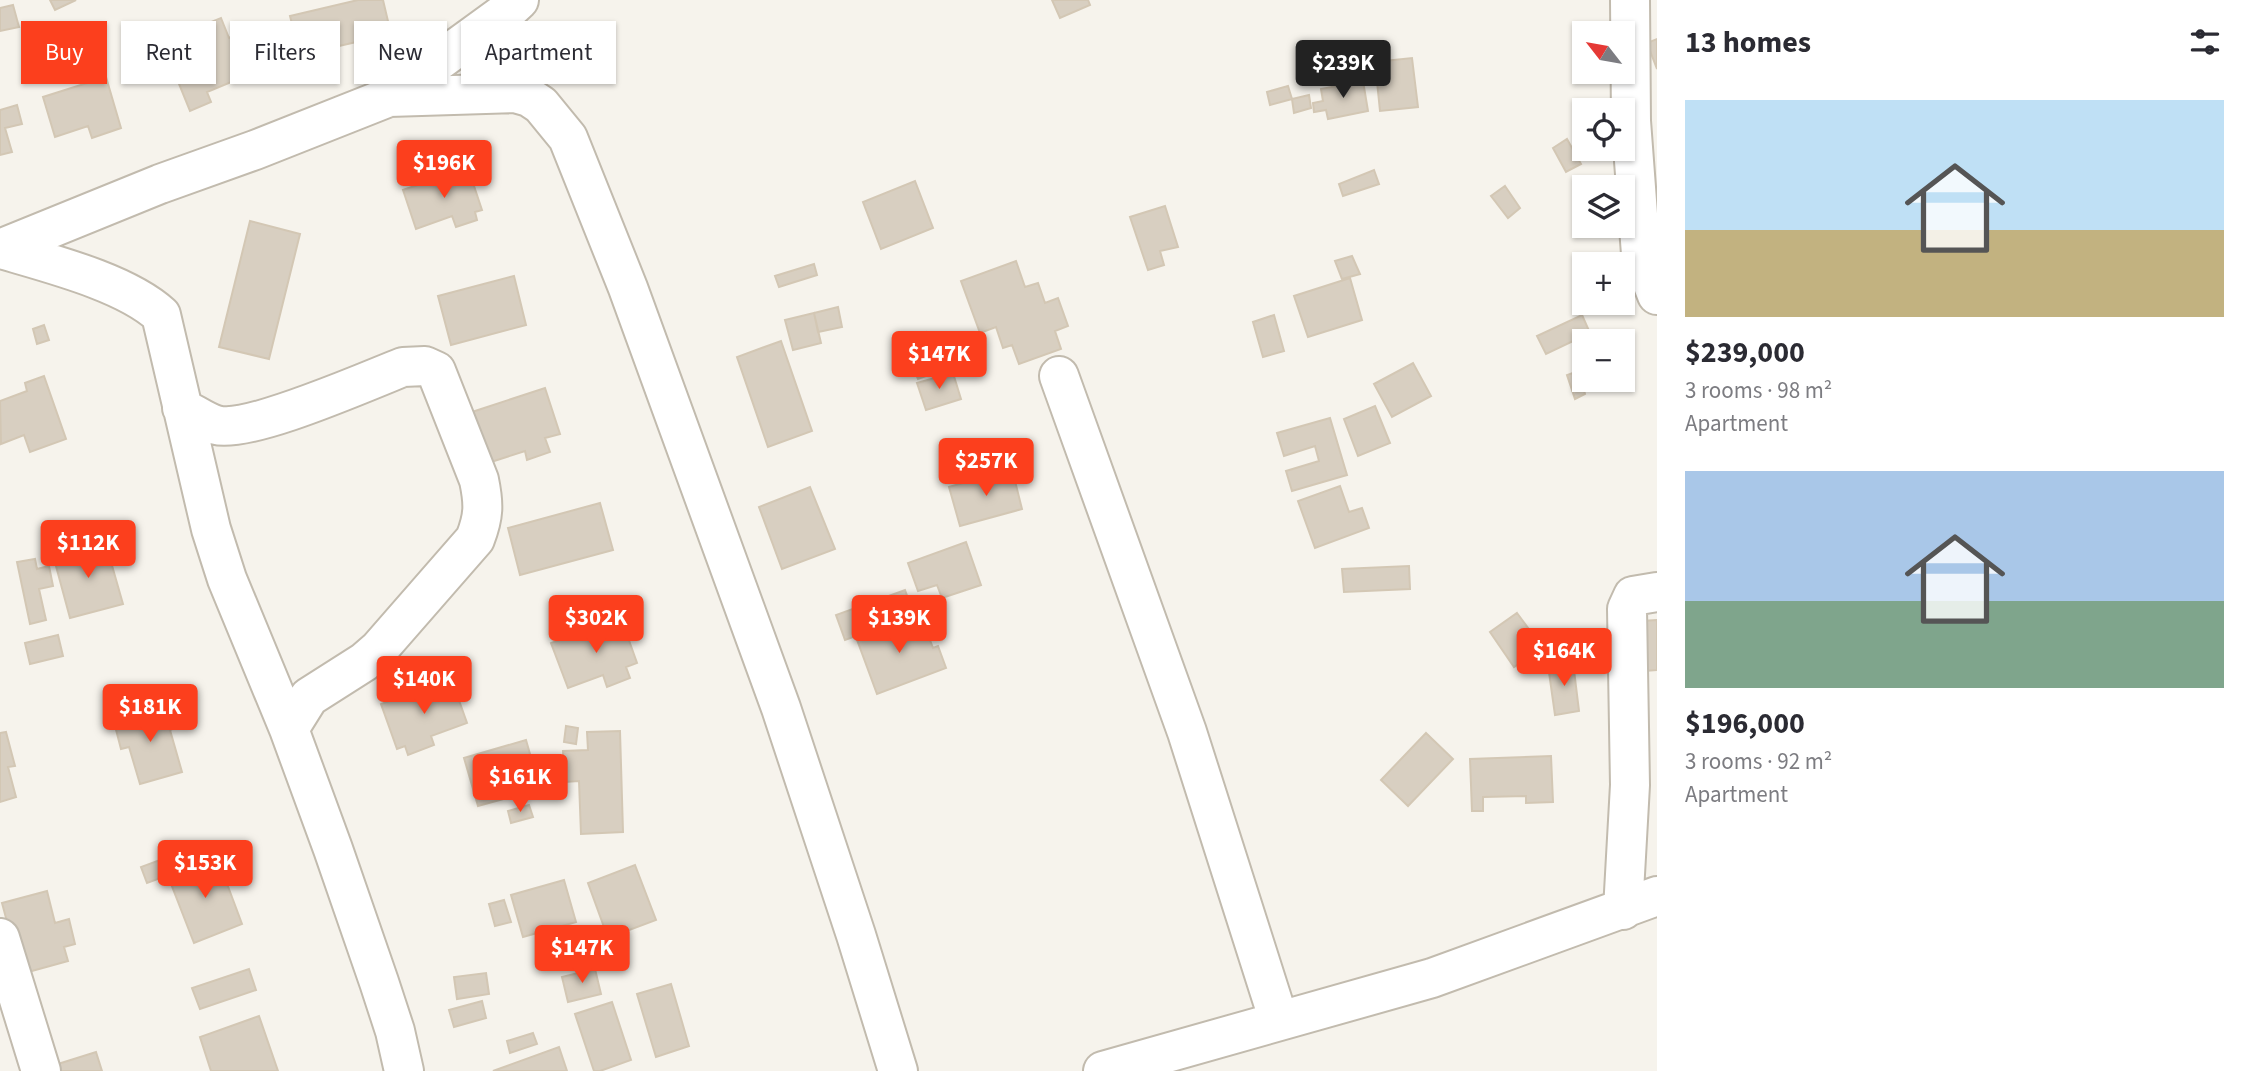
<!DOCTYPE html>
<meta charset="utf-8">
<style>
body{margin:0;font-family:"Source Sans 3",sans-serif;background:#f7f7f7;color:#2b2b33;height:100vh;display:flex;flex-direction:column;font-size:26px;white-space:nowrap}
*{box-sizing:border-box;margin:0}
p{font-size:23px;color:#7c7c81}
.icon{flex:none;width:38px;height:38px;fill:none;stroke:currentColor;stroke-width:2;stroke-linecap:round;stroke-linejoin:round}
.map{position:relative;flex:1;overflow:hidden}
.drawer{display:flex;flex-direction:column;background:#fff;width:595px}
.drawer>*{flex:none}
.top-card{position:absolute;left:21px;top:21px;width:665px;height:63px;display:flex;gap:14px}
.needle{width:46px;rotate:301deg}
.buttons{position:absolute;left:1572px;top:21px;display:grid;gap:14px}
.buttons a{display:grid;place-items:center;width:63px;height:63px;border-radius:0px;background:#fff;box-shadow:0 2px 5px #0004;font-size:35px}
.price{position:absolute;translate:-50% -60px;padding:0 16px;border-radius:7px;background:#fc3f1d;color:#fff;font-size:23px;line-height:46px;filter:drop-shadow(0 2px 4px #0008)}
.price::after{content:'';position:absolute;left:50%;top:42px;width:21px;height:16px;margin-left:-10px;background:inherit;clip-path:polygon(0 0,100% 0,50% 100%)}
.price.active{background:#222;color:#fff}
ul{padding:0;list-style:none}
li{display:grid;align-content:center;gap:14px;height:371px;padding:0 28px}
li span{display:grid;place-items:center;height:217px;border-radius:0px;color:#555}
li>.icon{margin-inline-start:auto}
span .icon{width:126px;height:126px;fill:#fffc;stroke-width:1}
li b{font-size:30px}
h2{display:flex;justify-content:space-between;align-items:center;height:84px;padding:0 28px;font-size:30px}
.tag{padding:0 24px;border-radius:0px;background:#fff;box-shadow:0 2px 5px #0004;font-size:24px;line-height:63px}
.tag.active{background:#fc3f1d;color:#fff}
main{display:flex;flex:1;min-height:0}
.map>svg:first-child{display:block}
.building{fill:#d8cfc1;stroke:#d3c7b4;stroke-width:2}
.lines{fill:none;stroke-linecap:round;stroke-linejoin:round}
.minor-casing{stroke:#c2bbae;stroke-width:42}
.minor{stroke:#fff;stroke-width:38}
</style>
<main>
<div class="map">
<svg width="1657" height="1071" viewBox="0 0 1657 1071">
<rect width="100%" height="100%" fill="#f6f3ec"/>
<!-- building -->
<path class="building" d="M50,0H76L55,10Z
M358,0H383L391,34L300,55L290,16Z
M1052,0H1088L1090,5L1060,18Z
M13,5L19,27L0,31V8Z
M221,18L229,38L245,32L256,60L237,68L241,78L207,92L211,102L190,111L162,42Z
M58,24L64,43L35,52L29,33Z
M1657,39V69L1647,43Z
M1412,58L1418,107L1380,111L1375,62Z
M106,77L121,128L92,138L88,126L55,137L43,97Z
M1363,81L1368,111L1328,119L1326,110L1314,112L1313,103L1323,101L1321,89Z
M1288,86L1292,99L1270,105L1267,92Z
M1309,95L1311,108L1294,113L1292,99Z
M17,105L22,124L5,128L12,152L0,155V110Z
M1567,139L1581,164L1566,172L1553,148Z
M468,168L482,210L475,212L477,220L456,227L452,216L416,229L403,190Z
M1374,170L1379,184L1343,196L1339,184Z
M915,181L933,228L881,249L863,202Z
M1505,186L1520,208L1508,218L1491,196Z
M1165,206L1178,247L1160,251L1164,265L1148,270L1130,217Z
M250,221L300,234L269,359L219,347Z
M1352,256L1360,274L1342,279L1335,261Z
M1016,261L1025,287L1038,283L1045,303L1058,298L1068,326L1055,331L1061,349L1019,364L1012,345L1003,348L996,327L980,333L961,281Z
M814,264L817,275L779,287L775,276Z
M514,276L526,325L451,345L438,296Z
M1350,278L1362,320L1308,337L1294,296Z
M838,307L842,327L818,332L814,313Z
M814,313L821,343L793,350L785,320Z
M1274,315L1284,351L1263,357L1253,322Z
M1582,315L1590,333L1546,354L1537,336Z
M44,325L49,340L37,344L33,329Z
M926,332L942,370L918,379L902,341Z
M781,341L812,431L768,447L737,357Z
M1413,363L1431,396L1392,417L1374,384Z
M1584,369V380H1589L1590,384L1583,386L1585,394L1575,399L1567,375Z
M953,373L961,399L926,410L917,383Z
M44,376L66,439L30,452L24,435L1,444L0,401L27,391L25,383Z
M545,388L560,434L545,438L550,452L527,460L525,451L485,464L469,413Z
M1375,406L1390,443L1358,456L1344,419Z
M1330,418L1347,475L1292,491L1286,471L1319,461L1315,446L1284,456L1277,433Z
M1012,469L1022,509L960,526L949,487Z
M1340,486L1349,512L1362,508L1369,528L1315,548L1298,501Z
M810,487L835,549L782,569L759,507Z
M600,503L613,550L520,575L508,528Z
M105,541L123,604L70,618L53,555Z
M966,542L981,585L942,598L937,585L918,591L908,563Z
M35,559L37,569L49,566L53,586L39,589L46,620L30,624L17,562Z
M1409,566L1410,589L1344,592L1342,569Z
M905,590L914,615L845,640L836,615Z
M1517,613L1542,647L1514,667L1490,632Z
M910,617L914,631L925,627L933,648L938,646L946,668L877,694L856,637Z
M621,618L637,663L626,667L630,678L607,687L603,675L568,688L551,643Z
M1657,620V670L1645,671L1642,621Z
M58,635L63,656L30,664L25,643Z
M1573,662L1579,711L1555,715L1548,665Z
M451,678L467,723L431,736L434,745L408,755L405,746L397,749L381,704Z
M169,707L175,728L170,730L182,772L140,784L129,747L121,749L114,722Z
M566,726L578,728L576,744L564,742Z
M620,731L623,832L581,834L579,781L565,782L563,751L588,750L587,732Z
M6,732L15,766L8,767L16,797L0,802V733Z
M1426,733L1453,759L1408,806L1381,780Z
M526,740L540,789L478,806L464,758Z
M1551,756L1553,802L1526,803V796L1483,797V811H1472L1470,759Z
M529,805L533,817L511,823L508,811Z
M217,857L242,924L194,943L168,876Z
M160,860L166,876L147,883L141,867Z
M635,865L656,920L608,938L588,883Z
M564,880L576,922L523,937L511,895Z
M47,891L55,923L69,919L75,944L64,947L68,961L21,974L2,903Z
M504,900L511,922L495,926L489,904Z
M249,969L256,990L200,1009L192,988Z
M595,969L601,994L568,1002L562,977Z
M486,973L489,994L457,999L454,977Z
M671,984L689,1046L656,1057L637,994Z
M482,1001L486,1018L454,1027L449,1010Z
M612,1002L631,1060L600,1071H594L575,1014Z
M259,1016L278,1071H211L200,1037Z
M533,1033L537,1044L510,1053L507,1041Z
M559,1047L567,1071H493Z
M96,1052L102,1071H60L58,1064Z"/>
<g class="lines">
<defs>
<path id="minor" d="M1630,0L1631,121L1641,254L1657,295
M389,97L515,93L529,97L541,105L568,138L628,288L781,708L856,935L898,1071
M0,249L160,184L255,150L389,97L506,12L519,0
M1,249C48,263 125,282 161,315L211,529L227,579L289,729L333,849L379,982L395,1031L404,1071
M1059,376L1187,732L1279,1021
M182,408C193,413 205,422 216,425C248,434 367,381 403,367L425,366L436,371L479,480C484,504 484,516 475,539L379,649L364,662L309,697L289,729
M1623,910L1630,785L1627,609L1633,596L1657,592
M0,938L41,1071
M1103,1071L1432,978L1657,896"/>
</defs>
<!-- minor casing -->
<use href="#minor" class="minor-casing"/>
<!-- minor -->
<use href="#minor" class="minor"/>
</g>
</svg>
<div class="buttons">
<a><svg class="needle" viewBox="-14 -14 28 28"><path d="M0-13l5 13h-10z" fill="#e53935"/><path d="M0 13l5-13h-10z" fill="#7c7c81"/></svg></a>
<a><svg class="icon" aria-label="locate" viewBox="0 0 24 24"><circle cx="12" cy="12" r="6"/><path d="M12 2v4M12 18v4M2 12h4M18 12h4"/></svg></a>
<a><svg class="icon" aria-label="layers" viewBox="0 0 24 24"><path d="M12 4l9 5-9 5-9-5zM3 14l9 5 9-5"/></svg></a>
<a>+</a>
<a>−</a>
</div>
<b class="price active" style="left:1343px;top:100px">$239K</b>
<b class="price" style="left:444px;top:200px">$196K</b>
<b class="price" style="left:939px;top:391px">$147K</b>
<b class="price" style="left:986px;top:498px">$257K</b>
<b class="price" style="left:88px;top:580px">$112K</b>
<b class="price" style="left:596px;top:655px">$302K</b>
<b class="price" style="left:899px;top:655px">$139K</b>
<b class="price" style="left:1564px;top:688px">$164K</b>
<b class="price" style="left:424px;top:716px">$140K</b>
<b class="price" style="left:150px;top:744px">$181K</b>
<b class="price" style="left:520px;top:814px">$161K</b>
<b class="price" style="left:205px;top:900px">$153K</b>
<b class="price" style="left:582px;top:985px">$147K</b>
<div class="top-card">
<a class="tag active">Buy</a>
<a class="tag">Rent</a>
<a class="tag">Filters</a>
<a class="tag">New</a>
<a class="tag">Apartment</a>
</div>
</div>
<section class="drawer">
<h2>13 homes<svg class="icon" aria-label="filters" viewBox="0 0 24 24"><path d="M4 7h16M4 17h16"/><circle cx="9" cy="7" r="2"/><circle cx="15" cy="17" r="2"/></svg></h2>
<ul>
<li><span style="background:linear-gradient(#bfe0f5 60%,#c2b280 0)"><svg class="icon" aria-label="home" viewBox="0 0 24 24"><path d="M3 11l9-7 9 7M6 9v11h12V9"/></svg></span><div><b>$239,000</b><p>3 rooms · 98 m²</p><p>Apartment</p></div></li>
<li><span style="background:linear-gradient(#a9c7e8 60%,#7fa58c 0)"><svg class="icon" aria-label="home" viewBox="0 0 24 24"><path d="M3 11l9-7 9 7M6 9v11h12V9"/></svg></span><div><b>$196,000</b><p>3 rooms · 92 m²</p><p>Apartment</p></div></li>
</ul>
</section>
</main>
